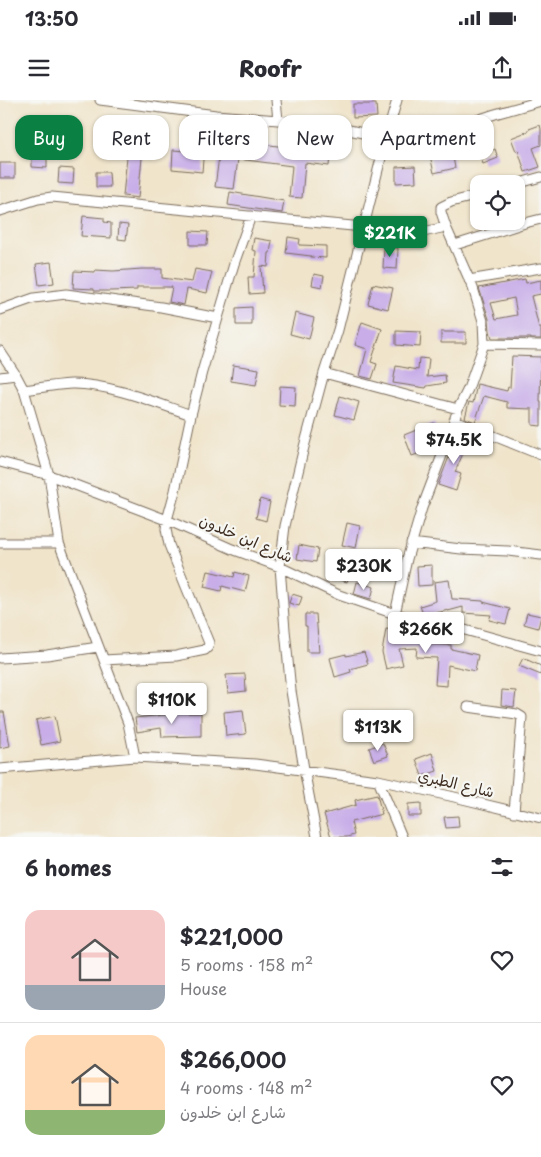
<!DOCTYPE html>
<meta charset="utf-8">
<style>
body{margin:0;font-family:"Playpen Sans","Playpen Sans Arabic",sans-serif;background:#f7f7f7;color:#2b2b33;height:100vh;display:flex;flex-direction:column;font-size:19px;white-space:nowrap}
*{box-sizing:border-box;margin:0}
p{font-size:16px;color:#7c7c81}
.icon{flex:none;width:28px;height:28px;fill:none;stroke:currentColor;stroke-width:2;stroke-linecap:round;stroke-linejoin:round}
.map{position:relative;height:737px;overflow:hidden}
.details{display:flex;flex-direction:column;background:#fff;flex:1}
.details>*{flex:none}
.hud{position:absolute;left:15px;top:15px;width:511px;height:45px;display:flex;gap:10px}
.fabs{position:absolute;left:470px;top:75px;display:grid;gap:10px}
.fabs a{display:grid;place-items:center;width:55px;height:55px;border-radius:10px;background:#fff;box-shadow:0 1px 4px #0004;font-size:25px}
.price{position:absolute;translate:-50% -42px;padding:0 11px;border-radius:5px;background:#fff;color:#222;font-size:16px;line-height:32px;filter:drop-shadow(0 1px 2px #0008)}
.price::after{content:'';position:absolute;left:50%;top:30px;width:15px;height:11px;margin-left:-8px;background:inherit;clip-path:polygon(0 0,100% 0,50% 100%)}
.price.selected{background:#0b8043;color:#fff}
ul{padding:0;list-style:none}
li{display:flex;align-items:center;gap:15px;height:125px;padding:0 25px}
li+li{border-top:1px solid #e1e1e2}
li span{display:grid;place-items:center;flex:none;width:140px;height:100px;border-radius:15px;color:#555}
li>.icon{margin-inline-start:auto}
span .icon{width:60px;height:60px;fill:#fffc;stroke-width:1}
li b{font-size:21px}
h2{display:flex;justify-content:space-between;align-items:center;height:60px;padding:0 25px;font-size:21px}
.chip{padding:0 18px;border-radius:15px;background:#fff;box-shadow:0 1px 4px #0004;font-size:18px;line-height:45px}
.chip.selected{background:#0b8043;color:#fff}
.status{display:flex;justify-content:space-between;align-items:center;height:35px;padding:0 25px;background:#fff;direction:ltr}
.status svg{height:14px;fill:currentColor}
header{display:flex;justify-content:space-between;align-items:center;height:65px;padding:0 25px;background:#fff;font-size:22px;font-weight:800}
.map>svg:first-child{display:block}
.building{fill:#c8ade8;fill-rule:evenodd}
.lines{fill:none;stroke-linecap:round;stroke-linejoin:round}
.minor-casing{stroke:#7a6b5a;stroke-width:11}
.minor{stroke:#fff;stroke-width:9}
.labels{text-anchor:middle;stroke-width:4.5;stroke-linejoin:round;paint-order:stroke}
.street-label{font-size:15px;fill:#3b2a1e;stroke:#f6f6f2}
</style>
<div class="status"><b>13:50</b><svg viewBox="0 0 49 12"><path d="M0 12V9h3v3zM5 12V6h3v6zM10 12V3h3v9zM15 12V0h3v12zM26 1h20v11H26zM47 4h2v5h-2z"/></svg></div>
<header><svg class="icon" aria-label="menu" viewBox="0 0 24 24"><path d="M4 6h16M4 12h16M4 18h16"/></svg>Roofr<svg class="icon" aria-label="share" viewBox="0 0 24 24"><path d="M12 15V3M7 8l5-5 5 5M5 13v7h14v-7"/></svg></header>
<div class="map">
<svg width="541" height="737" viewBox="0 0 541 737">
<rect width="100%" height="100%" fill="#f6f6f2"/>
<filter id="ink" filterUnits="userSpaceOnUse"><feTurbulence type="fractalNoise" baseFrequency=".02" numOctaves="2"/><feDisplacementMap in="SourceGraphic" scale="10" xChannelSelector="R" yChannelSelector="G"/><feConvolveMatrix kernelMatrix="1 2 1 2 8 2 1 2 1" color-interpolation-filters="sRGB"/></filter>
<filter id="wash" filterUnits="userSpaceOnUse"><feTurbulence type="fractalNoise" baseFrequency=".0096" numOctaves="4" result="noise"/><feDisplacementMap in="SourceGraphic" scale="20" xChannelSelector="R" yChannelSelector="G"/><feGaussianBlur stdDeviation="1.12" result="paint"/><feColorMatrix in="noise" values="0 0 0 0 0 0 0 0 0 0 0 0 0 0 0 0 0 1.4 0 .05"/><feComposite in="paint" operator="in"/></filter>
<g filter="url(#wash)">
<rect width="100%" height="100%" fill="#f0e4ca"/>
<g id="blocks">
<!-- building -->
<path class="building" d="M353,4H376L377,17L353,18Z
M540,25L541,29V45L533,48L540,67L525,72L518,50L516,51L511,38L529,31V29Z
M189,31L219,34V36L240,39V41L300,49V43L331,46L329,66L305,63L302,98L289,97L292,66L238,59L234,89L215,87L220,49L204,47L202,72L172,69L173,50L187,51Z
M481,36L485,50L469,53L466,40Z
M451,46L455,68L434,73L429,51Z
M128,47L143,48L138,98L123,96Z
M495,49L498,58L483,64L480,55Z
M32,50L47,51V68L32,67Z
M0,63H15V78H0Z
M415,66L416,82L396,83V67Z
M59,68L74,69L73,84L58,83Z
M96,72H109L110,87H96Z
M230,92L284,101L282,113L228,105Z
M83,116L104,118V122L111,123V138L81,136Z
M119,124L128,125L126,140L118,139Z
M190,131L208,132L207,145H190Z
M288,137L300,139L299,145L326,146V158L311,157V156L286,153Z
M254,138L272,141L270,153H269L268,167L261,166L263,193L249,194L248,177H254L256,151L252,150Z
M384,147L398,148L397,169L383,168Z
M51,162L54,183L39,185L36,164Z
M142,169H162V178L192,182L195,169L212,172L207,193L187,189L184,205L169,202L172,187H137V190L111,191H94V189L73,188L74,171L95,172V170L113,171Z
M314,174L324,176L322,187L312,185Z
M525,179L526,183L541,180V194L531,196L539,228H541V239H531V238H492L490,231L489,219L479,188ZM514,198L517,215L496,219L491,203Z
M373,184L393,188L388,209L368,204Z
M252,207V225H236V208Z
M295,213L314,218L309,239L290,234Z
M362,222L382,229L371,262L377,264L372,279L360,276L367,249L355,245Z
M396,231L421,232L420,247L396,245Z
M441,232H466V243H441Z
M512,256L541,257L540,302H541V326L532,325V309L507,308V302L484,296L475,322L465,318L469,302L473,303L477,284L507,291L508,287L510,288Z
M419,258L429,259L427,277L445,275L446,283L427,286L426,288L393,283L396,266L418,270Z
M233,265L259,269L256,285L231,281Z
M280,286L296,287L295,306L279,305Z
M340,296L359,302L354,320L335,315Z
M434,323L441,340L439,346L412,356L404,335Z
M458,334L469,340L455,372L461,374L456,391L438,385Z
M260,399L270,402L266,421L256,418Z
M347,423L360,426L356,448L342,445Z
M299,445L318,449L316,462L297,459Z
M338,459L353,464L347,482L333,478Z
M432,465V485L418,486L417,466Z
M208,471L234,477L235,472L249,476L245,492L222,486L221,491L204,487Z
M449,480L452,499H454L483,501V502L510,509L506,524L489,520L491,515L463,513V507L448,511V510L429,515L423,514L420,506L436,501L434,482Z
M357,482L374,487L371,499L354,494Z
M292,494L302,497L299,506L289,503Z
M527,513L541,516L538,528L524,524Z
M305,514H316L319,552H307V526H305Z
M386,529L406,532H413V535L428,536L427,544L451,545V549L478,555L475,571L448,565L447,586L435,585L437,558L416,557L417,548L399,549L403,565L386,569L382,552Z
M364,552L368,564L350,569L351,572L335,577L330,558L346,554V556Z
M523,558L541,566V575L519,566Z
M245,574L246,591L228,593L226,575Z
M502,590L516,591L514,607L501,605Z
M243,610L246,634L226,636L224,612Z
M0,612H4L10,646L0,648Z
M182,613H201V636L162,637L161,628L137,632L135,618Z
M55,616L60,641L41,645L36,620Z
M383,643L388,656L374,661L369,648Z
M432,653L437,671L422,676L416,659Z
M377,695L382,714L351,722L354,735L347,737H331L324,714L356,705L355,700Z
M421,703V716H408V704Z
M458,716L459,727L446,728L444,717Z"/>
</g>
</g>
<g filter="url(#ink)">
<use href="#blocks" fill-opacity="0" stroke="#7a6b5a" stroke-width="1"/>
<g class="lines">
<defs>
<path id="minor" d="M100,0L216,15L278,20L349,30L386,38L397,0
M276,0L278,20
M516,84L541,77
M0,111L38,99L52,97L363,127L387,128L423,132L446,127L473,188L483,221L484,244L468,289L458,309L441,358L422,408L407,459L395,514
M446,127L441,112V107L451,102L479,95
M455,145L525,123L541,119
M469,180L541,168
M0,210L34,198L66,194L161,207L218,218
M484,244L541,245
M0,251L16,275L24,290L49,375L59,443L128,623L135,657
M324,273L458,309
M0,277L16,275
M24,290C39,288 55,285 71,284C108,283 156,303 191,315
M454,320L541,355
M0,362L49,375L167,420L232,449L280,467L339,495L395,514L465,530L541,551
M0,443H59
M411,443L461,449L508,451L541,455
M0,558L47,555L98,547
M104,560L176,556L205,550L208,547L209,543L169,445L166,429L167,420L175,391L191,315L202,272L234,164L251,116
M468,607L517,614L522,617L514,712
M0,669L135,657L255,664L378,680L450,696L541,718
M378,680L402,737
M317,737L304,669L291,591L285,530L280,467L285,426L304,347L324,273L338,230L386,38L408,37L453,28L495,14L541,1"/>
</defs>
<!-- minor casing -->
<use href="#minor" class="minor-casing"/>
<!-- minor -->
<use href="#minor" class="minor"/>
</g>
</g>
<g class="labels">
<!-- street labels -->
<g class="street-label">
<text transform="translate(246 439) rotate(23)" y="5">شارع ابن خلدون</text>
<text transform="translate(456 684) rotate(13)" y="5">شارع الطبري</text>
</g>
</g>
</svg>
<div class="fabs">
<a><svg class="icon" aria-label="locate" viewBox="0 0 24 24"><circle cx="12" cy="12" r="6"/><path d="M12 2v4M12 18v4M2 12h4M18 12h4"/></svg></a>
</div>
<b class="price selected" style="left:390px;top:158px">$221K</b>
<b class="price" style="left:454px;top:365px">$74.5K</b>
<b class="price" style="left:364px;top:491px">$230K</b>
<b class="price" style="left:426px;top:554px">$266K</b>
<b class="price" style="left:172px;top:625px">$110K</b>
<b class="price" style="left:378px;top:652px">$113K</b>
<div class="hud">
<a class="chip selected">Buy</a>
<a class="chip">Rent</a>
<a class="chip">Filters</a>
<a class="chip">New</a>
<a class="chip">Apartment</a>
</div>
</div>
<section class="details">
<h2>6 homes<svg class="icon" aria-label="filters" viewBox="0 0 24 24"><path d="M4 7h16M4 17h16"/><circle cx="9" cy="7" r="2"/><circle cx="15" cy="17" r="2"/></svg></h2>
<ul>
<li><span style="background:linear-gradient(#f6c9c9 75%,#9aa5b1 0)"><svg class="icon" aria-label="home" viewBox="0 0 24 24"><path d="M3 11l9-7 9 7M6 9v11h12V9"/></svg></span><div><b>$221,000</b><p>5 rooms · 158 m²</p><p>House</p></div><svg class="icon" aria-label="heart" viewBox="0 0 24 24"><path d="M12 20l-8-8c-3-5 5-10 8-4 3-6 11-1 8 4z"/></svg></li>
<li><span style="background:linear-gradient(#ffd9b3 75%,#8fb573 0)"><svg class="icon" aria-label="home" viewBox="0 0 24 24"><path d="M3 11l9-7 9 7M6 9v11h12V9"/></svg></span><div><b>$266,000</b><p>4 rooms · 148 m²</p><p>شارع ابن خلدون</p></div><svg class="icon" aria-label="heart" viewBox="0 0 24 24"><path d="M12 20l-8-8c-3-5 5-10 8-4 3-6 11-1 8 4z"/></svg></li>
</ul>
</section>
